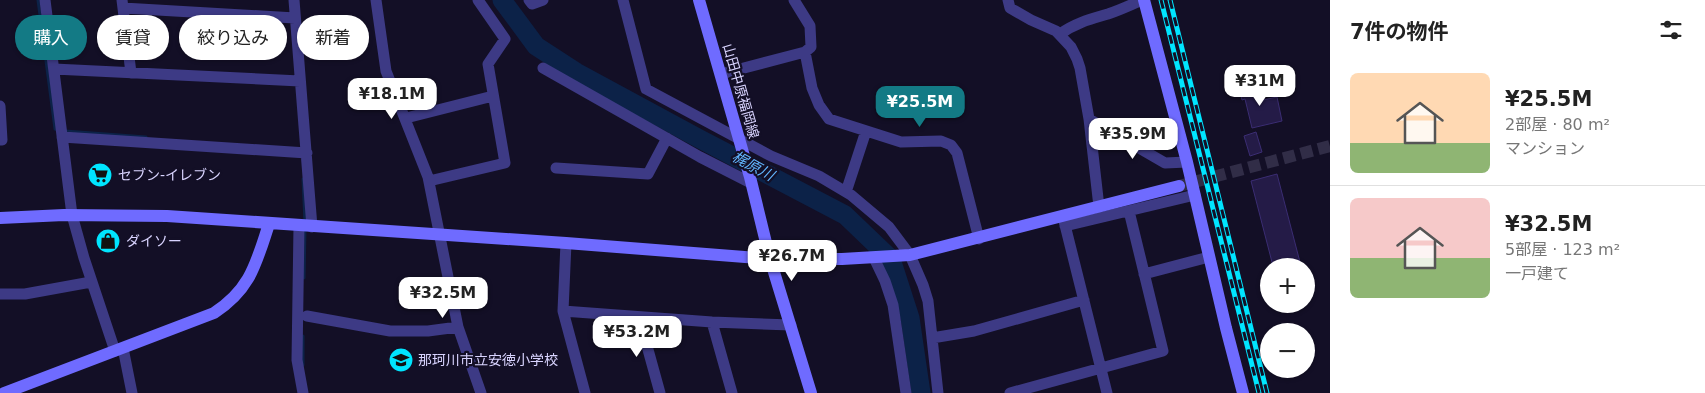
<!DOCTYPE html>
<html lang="ja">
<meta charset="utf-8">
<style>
body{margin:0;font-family:"DejaVu Sans","Noto Sans JP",sans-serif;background:#f6f6f6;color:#222;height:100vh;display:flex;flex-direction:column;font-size:19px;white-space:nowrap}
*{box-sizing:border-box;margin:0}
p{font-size:16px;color:#767676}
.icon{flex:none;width:28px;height:28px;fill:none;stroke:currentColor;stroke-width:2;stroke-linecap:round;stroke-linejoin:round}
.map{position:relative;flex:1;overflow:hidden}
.side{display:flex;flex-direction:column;background:#fff;width:375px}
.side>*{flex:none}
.hud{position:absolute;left:15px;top:15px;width:475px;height:45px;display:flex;gap:10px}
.tools{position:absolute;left:1260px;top:258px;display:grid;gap:10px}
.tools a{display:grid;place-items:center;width:55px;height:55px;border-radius:50%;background:#fff;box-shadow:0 1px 4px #0004;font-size:25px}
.price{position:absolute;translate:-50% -42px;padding:0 11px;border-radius:10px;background:#fff;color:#222;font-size:16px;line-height:32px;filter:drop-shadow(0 1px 2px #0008)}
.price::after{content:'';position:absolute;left:50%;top:30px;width:15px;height:11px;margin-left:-8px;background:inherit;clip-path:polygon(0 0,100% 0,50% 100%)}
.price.active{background:#137a85;color:#fff}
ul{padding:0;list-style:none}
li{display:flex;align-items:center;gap:15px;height:125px;padding:0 20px}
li+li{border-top:1px solid #e0e0e0}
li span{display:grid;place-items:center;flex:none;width:140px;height:100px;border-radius:8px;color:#555}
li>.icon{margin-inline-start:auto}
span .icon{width:60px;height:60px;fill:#fffc;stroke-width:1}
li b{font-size:21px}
h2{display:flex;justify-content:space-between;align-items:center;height:60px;padding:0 20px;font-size:21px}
.pill{padding:0 18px;border-radius:22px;background:#fff;box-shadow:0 1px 4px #0004;font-size:18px;line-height:45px}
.pill.active{background:#137a85;color:#fff}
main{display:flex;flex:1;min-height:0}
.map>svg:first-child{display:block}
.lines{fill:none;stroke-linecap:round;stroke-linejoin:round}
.stream{stroke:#0c2248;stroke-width:3}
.river{stroke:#0c2248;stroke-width:19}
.building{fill:#241b47;stroke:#3b2d73}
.secondary-tunnel{stroke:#312d47;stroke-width:12;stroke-dasharray:12 6;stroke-linecap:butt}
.street{stroke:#3d3a85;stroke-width:11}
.secondary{stroke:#6f6bff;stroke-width:12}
.rail-casing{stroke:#00e5ff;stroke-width:5}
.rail{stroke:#130f26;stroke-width:3;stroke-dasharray:9;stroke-linecap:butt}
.labels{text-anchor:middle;stroke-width:4.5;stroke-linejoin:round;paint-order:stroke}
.street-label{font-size:14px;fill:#d9d4ff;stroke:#130f26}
.poi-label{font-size:14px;fill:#d9d4ff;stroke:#130f26;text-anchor:start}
.water-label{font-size:15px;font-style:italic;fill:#62b6ff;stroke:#130f26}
</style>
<main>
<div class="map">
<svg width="1330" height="393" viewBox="0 0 1330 393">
<rect width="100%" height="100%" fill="#130f26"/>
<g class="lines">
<!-- stream -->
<path class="stream" d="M38,0L55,129L59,130
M65,131L146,137
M303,179L305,223
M304,278L305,229
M303,336V365"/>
<!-- river -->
<path class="river" d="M502,0L536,46L576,72L698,138L845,215L891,259L910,318L921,393"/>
</g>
<!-- building -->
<path class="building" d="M1258,83L1263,100L1277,97L1282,121L1252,128L1245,99L1242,100L1239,88Z
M1256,132L1262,152L1250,156L1244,136Z
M1277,174L1301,266H1273L1251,181Z"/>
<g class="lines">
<!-- secondary-tunnel -->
<path class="secondary-tunnel" d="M1179,186L1330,146"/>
<!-- street -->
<path class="street" d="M45,0L72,215L84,258L115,351
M122,0L131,73
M294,0L312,227
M376,0L386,71L428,177L458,327L481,393
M529,0L532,4L543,0
M623,0L646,89L771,156L819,176L851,195L889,227L910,255L923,285L928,301L938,393
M1008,0L1010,8L1031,20L1056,31L1071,47L1077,59L1080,68L1089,119L1099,207
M123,8L295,18
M1060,34C1075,23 1091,19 1108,14C1120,10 1131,5 1142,0
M805,52L812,88L819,105L829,119L901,142L941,141L951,145L957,153L979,239
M543,68L700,157L751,183
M54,69L300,81
M721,74L805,52L811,47L810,26L794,0
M0,106L2,140H0
M406,118L493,96
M1089,119L1165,163L1187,162
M62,137L307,153
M556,168L648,174L667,138
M429,181L505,163L488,64L505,39L478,0
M846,192L866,131
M1063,217L1107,393
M299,226L297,360L303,393
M1065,226L1195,195
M566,243L563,311L585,393
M874,258L885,281L893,305L906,393
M1144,274L1209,257
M0,294H25L91,282
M563,311L712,322L791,325
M307,316L390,331H428L458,327
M639,317L660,393
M712,322L732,393
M932,338L974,331L1084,300
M123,348L132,393
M1010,393L1163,351L1129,211"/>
<!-- secondary -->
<path class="secondary" d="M699,0L750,177L770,259L811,393
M1144,0L1187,162L1226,328L1243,393
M0,218L64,215L167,216L566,243L770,259H842L910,255L1179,186
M4,393L214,313C251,289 256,263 269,224"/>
<defs>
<path id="rail" d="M1161,0L1259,393
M1170,0L1267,393"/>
</defs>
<!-- rail casing -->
<use href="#rail" class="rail-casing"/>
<!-- rail -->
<use href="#rail" class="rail"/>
</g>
<!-- icons -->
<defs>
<symbol id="supermarket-disc" viewBox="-11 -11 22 22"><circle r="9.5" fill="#00e5ff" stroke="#130f26"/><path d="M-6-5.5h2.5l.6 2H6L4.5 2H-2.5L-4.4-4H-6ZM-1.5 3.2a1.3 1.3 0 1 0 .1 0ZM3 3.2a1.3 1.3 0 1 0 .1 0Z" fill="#111"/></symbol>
<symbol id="shop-disc" viewBox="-11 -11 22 22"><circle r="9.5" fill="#00e5ff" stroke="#130f26"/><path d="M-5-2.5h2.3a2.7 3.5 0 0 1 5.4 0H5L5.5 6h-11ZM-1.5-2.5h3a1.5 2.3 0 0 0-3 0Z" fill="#111"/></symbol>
<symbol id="school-disc" viewBox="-11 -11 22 22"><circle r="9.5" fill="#00e5ff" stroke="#130f26"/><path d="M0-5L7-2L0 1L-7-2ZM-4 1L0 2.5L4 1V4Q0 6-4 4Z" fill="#111"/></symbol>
</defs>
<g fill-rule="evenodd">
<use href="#supermarket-disc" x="86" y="161" width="28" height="28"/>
<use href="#shop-disc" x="94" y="227" width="28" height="28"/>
<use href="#school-disc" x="387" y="346" width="28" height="28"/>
</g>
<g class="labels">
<!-- street labels -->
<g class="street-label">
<text transform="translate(741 91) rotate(74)" y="5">山田中原福岡線</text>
</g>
<!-- poi labels -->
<g class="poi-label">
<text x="118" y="180">セブン-イレブン</text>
<text x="126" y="246">ダイソー</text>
<text x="418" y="365">那珂川市立安徳小学校</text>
</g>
<!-- water labels -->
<g class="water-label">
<text transform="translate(753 166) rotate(28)" y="5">梶原川</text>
</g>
</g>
</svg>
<div class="tools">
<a>+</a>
<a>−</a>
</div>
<b class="price" style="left:1260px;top:107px">¥31M</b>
<b class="price" style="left:392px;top:120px">¥18.1M</b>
<b class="price active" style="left:920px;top:128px">¥25.5M</b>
<b class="price" style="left:1133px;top:160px">¥35.9M</b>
<b class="price" style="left:792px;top:282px">¥26.7M</b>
<b class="price" style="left:443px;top:319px">¥32.5M</b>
<b class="price" style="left:637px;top:358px">¥53.2M</b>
<div class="hud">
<a class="pill active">購入</a>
<a class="pill">賃貸</a>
<a class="pill">絞り込み</a>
<a class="pill">新着</a>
</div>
</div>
<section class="side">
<h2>7件の物件<svg class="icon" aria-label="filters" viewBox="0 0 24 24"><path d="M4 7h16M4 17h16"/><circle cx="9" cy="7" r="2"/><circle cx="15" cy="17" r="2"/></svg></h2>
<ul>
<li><span style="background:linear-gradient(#ffd9b3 70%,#8fb573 0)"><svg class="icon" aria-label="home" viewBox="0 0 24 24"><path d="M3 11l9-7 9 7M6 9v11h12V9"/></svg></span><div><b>¥25.5M</b><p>2部屋 · 80 m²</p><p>マンション</p></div></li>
<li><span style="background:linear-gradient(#f6c9c9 60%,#8fb573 0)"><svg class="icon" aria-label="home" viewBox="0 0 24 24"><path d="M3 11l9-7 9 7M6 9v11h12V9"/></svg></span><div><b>¥32.5M</b><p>5部屋 · 123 m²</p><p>一戸建て</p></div></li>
</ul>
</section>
</main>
